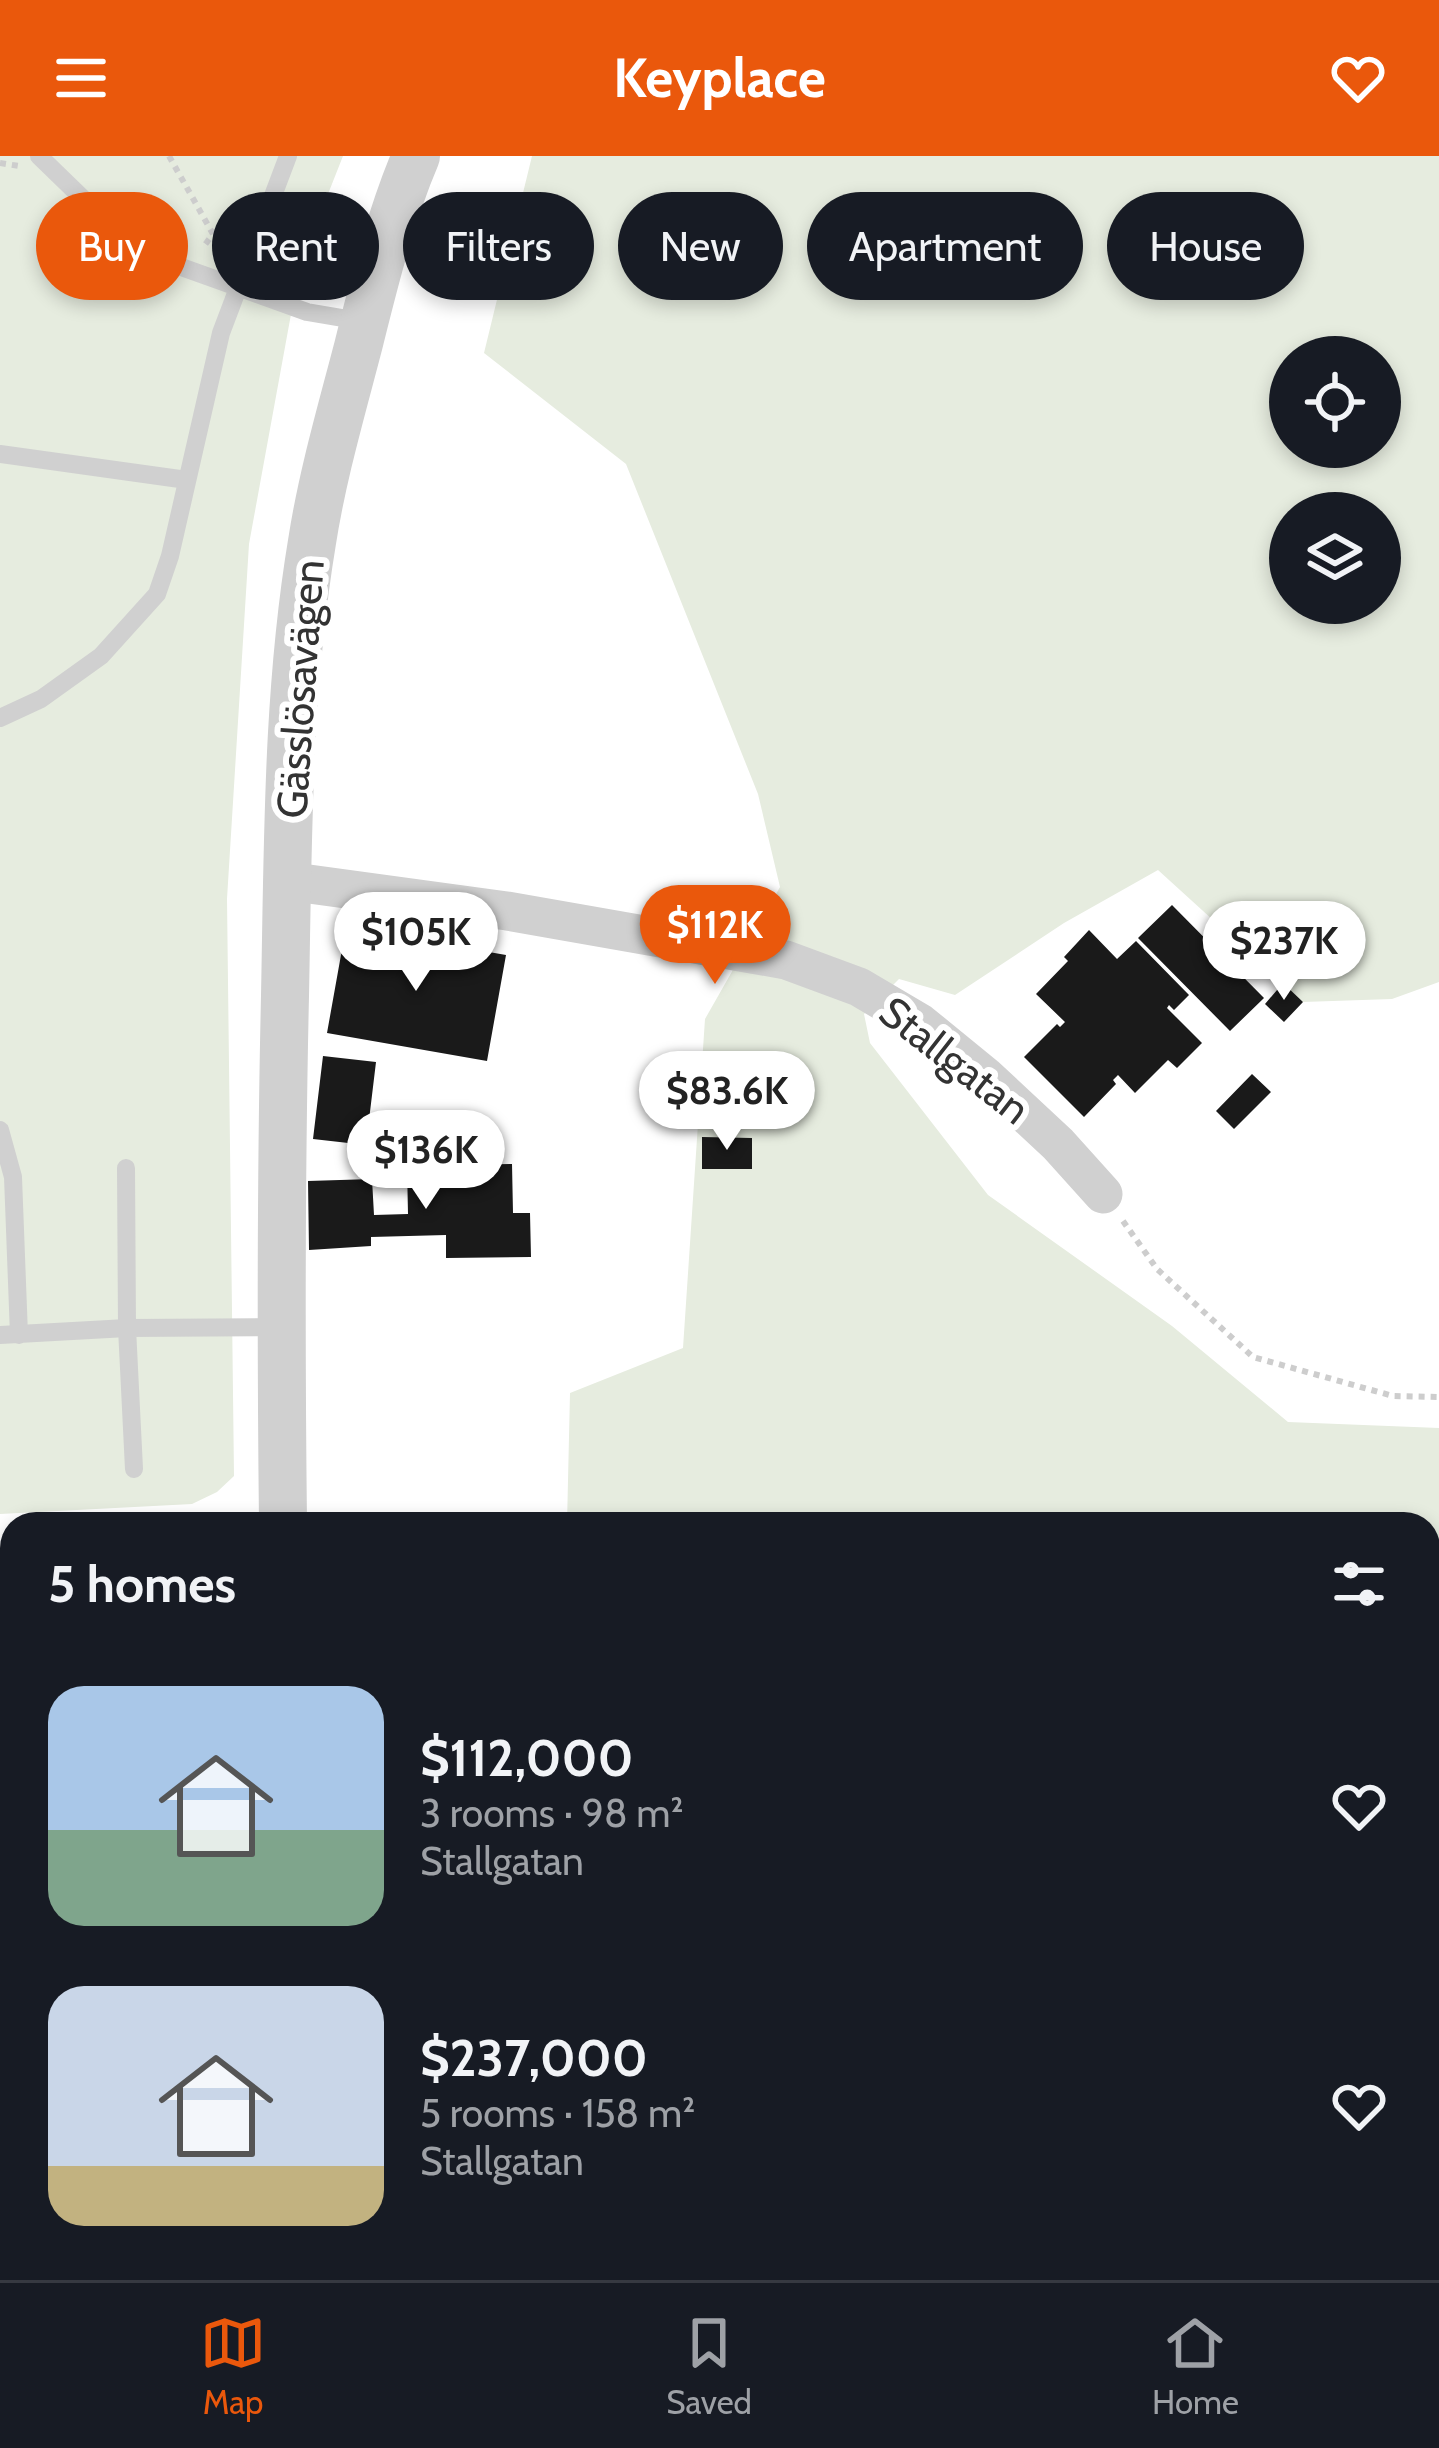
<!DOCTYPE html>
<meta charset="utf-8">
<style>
body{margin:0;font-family:Cabin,sans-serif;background:#242831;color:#f1f3f6;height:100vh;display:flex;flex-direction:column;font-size:45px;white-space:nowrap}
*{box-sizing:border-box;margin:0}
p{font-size:39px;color:#9ea1a6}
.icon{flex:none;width:66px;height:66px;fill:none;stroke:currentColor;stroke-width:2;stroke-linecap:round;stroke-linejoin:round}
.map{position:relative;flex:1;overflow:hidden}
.details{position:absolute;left:0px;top:1356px;width:1440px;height:768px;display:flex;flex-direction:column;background:#171b24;border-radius:36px 36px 0 0;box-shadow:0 6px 18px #0003}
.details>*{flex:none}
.banner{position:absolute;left:36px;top:36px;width:1368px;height:108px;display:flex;gap:24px}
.tools{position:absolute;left:1269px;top:180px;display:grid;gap:24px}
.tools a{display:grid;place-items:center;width:132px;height:132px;border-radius:50%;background:#171b24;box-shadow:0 6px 18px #0003;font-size:60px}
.price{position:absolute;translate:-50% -102px;padding:0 27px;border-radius:42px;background:#fff;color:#222;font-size:39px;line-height:78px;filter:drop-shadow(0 3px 6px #0008)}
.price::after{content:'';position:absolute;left:50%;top:72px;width:36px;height:27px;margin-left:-18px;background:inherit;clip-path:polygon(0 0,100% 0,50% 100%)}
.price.selected{background:#ea580c;color:#fff}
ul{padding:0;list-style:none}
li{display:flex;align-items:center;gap:36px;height:300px;padding:0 48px}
li span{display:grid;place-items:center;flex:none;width:336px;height:240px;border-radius:36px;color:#555}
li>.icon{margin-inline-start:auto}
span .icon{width:144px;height:144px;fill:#fffc;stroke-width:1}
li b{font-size:51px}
h2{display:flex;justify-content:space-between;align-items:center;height:144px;padding:0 48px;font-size:51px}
.chip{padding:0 42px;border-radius:54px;background:#171b24;box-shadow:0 6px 18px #0003;font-size:42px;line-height:108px}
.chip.selected{background:#ea580c;color:#fff}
header{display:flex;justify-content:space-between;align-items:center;height:156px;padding:0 48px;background:#ea580c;color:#fff;font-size:54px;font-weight:700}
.tab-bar{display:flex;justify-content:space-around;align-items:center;height:168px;border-top:3px solid #363941;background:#171b24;font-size:33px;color:#9ea1a6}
.tab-bar a{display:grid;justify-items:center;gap:6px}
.tab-bar .selected{color:#ea580c}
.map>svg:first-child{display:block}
.green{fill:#e6ecdf;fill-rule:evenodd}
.building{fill:#1a1a1a}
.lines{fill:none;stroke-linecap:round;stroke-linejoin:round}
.path{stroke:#cdcdcd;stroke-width:6;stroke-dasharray:6 6;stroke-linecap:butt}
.service{stroke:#d0d0d0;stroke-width:18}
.minor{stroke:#d0d0d0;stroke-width:39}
.tertiary{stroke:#d0d0d0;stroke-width:48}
.labels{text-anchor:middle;stroke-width:12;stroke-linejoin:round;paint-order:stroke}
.street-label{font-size:42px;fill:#333;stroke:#fff}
</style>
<header><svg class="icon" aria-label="menu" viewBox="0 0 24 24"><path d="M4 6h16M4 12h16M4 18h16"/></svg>Keyplace<svg class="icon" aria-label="heart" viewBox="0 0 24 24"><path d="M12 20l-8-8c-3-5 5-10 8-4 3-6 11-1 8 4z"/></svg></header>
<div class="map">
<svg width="1439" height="2124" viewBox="0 0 1439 2124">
<rect width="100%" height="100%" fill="#fff"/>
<!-- green -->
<path class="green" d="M0,0H343L300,109L249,388L227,743L234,1320L217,1336L192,1348L0,1358Z
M532,0H1439V826L1392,843L1303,846L1158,714L1064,767L955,839L899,823L864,858L870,887L988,1039L1172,1170L1288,1266L1439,1272V2124H628L623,2112H1428V1368H567L570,1237L683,1192L705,863L780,731L758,638L626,308L484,197ZM1290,201H1380V291H1290ZM1290,357H1380V447H1290Z"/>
<!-- building -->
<path class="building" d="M1172,749L1264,842L1230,875L1138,782Z
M346,771L506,799L487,905L327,877Z
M1089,774L1117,803L1136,785L1189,839L1174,854L1169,849L1167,852L1202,887L1177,912L1168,904L1135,937L1118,919L1113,924L1116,928L1084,961L1024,901L1057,868L1060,871L1065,866L1036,838L1068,805L1064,801Z
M1283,827L1303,846L1284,866L1265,848Z
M323,900L376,906L366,989L313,983Z
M1252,918L1271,936L1234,973L1216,955Z
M702,981L752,982V1013H702Z
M512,1008L513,1057H530L531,1101L446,1102V1079L371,1081V1090L309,1094L308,1025L372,1023L374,1059L408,1058L407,1010Z
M12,1405V1456L0,1457V1406Z
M161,2112H212L213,2124H162Z
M156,2114L157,2124H86V2121Z"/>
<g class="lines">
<!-- path -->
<path class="path" d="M169,0L213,78L204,90
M0,7L19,10
M1123,1065L1157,1113L1253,1201L1393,1240L1439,1241"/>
<!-- service -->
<path class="service" d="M39,0L109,68L159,103L307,156L360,165
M0,298L187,324
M0,562L41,543L101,500L157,438L170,400L221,177L288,0
M0,974L13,1021L19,1179
M126,1012L127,1172L134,1313
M0,1179L127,1172L277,1171
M249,2112L250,2124"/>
<!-- minor -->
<path class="minor" d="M287,725L507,755L786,804L859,831L920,867L985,920L1058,988L1103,1038"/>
<!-- tertiary -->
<path class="tertiary" d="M283,1368C281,1192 281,1016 285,840C288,689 287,536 312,386C322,321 341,256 358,191C374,127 390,61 416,0
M345,2112L347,2124"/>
</g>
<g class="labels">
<!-- street labels -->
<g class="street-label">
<text transform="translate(300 533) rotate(-86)" y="15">Gässlösavägen</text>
<text transform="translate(955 904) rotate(38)" y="15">Stallgatan</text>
</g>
</g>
</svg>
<div class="tools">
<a><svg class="icon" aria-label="locate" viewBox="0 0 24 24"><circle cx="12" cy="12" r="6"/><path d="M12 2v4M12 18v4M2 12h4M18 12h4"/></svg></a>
<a><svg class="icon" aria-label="layers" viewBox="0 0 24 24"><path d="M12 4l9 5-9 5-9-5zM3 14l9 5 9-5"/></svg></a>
</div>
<b class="price selected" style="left:715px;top:831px">$112K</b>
<b class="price" style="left:416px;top:838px">$105K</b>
<b class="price" style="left:1284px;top:847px">$237K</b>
<b class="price" style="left:727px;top:997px">$83.6K</b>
<b class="price" style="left:426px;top:1056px">$136K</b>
<div class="banner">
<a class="chip selected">Buy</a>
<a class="chip">Rent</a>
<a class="chip">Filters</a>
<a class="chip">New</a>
<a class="chip">Apartment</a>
<a class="chip">House</a>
</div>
<section class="details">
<h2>5 homes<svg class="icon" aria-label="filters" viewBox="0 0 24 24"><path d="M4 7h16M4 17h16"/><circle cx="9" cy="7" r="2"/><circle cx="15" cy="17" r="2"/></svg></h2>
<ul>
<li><span style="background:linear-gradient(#a9c7e8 60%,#7fa58c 0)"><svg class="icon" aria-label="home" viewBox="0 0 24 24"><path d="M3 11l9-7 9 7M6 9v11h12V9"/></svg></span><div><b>$112,000</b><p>3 rooms · 98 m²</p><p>Stallgatan</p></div><svg class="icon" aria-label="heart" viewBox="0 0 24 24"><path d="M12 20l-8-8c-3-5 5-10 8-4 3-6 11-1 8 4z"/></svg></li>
<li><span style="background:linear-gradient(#c9d6e8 75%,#c2b280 0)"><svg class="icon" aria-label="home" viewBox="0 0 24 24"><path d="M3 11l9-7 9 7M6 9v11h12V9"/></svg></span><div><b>$237,000</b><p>5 rooms · 158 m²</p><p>Stallgatan</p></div><svg class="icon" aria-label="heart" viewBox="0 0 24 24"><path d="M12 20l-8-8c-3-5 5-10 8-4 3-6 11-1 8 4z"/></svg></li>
</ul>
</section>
</div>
<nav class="tab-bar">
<a class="selected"><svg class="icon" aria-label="map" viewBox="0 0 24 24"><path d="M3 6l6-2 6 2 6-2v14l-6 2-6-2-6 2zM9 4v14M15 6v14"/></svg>Map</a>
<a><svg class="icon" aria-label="saved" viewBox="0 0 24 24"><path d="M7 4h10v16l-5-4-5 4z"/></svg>Saved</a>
<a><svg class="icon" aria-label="home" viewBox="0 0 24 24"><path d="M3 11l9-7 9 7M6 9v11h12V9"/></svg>Home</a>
</nav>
